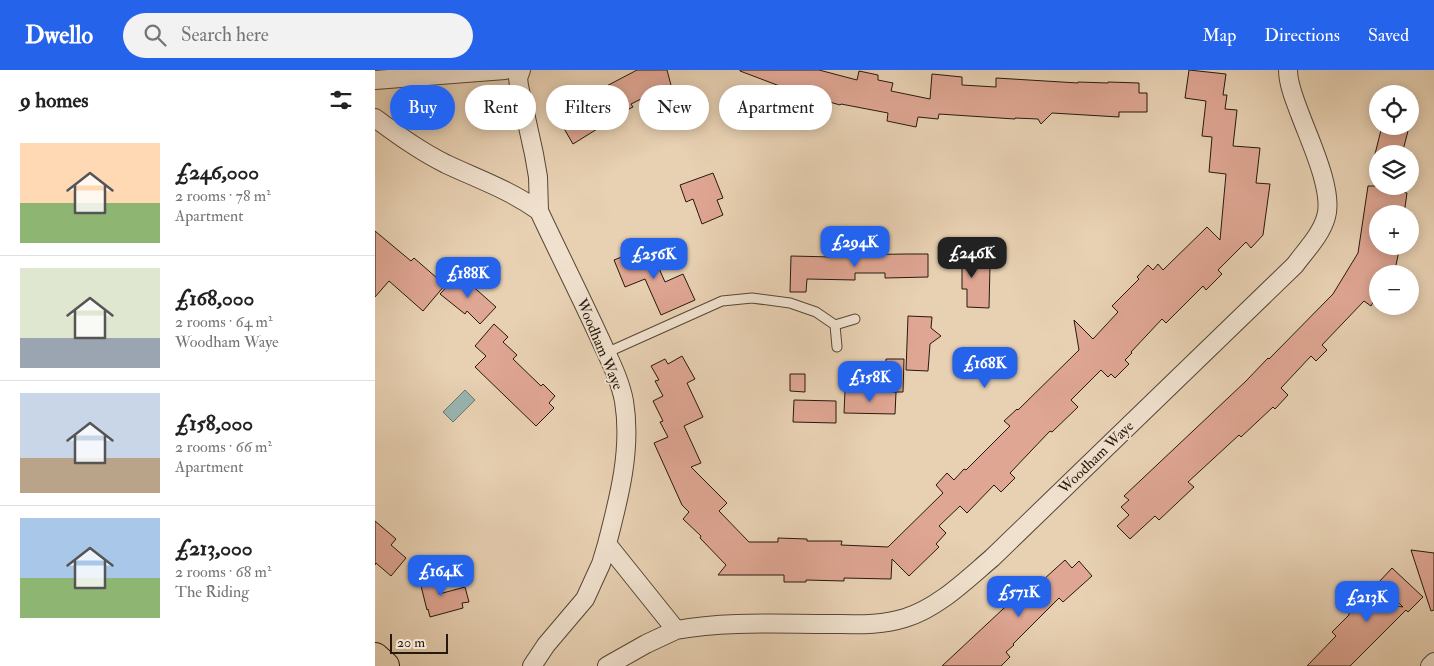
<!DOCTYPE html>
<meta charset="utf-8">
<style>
body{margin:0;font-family:"IM FELL Double Pica",serif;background:#f2f2f2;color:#222;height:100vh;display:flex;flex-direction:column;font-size:19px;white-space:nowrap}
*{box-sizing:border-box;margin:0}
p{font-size:16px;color:#767676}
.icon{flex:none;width:28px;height:28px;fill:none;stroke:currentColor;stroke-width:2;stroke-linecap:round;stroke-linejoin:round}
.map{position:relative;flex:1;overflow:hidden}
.side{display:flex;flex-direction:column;background:#fff;width:375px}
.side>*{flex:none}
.banner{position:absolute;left:15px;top:15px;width:475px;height:45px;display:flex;gap:10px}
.buttons{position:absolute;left:994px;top:15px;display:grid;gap:10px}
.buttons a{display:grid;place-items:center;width:50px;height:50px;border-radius:50%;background:#fff;box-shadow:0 2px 12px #0003;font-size:25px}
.scale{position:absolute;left:15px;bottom:12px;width:58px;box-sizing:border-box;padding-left:5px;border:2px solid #26190d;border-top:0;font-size:14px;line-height:18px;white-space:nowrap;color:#26190d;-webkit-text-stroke:4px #f0e1ce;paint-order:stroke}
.price{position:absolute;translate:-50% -42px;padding:0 11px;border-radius:10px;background:#2563eb;color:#fff;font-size:16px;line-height:32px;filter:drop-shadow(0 1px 2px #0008)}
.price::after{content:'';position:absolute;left:50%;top:30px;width:15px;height:11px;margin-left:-8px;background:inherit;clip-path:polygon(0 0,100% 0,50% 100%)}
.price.on{background:#222;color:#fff}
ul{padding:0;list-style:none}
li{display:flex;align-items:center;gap:15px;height:125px;padding:0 20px}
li+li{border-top:1px solid #e0e0e0}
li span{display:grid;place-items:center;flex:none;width:140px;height:100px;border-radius:0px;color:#555}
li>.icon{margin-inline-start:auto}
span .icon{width:60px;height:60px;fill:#fffc;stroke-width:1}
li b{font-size:21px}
h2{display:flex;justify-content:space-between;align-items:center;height:60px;padding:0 20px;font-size:21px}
.tag{padding:0 18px;border-radius:22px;background:#fff;box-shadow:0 2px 12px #0003;font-size:18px;line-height:45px}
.tag.on{background:#2563eb;color:#fff}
header{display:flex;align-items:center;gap:30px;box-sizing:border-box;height:70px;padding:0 25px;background:#2563eb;color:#fff}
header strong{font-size:24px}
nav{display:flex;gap:28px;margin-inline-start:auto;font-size:18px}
.search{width:350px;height:45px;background:#f2f2f2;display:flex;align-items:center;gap:12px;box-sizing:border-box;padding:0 18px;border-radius:28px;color:#767676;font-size:19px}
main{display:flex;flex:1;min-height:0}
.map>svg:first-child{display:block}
.water{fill:#98b6b2;stroke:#6a7770}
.building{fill:#dfa693;stroke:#26190d}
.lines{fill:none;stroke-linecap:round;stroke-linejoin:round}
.lane-casing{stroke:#564736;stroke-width:11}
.street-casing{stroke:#564736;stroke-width:20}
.primary-casing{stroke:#26190d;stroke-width:30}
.lane{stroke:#f0e1ce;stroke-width:9}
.street{stroke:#f0e1ce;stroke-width:18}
.primary{stroke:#e8d1b3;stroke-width:28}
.labels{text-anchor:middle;stroke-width:4;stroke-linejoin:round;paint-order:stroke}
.street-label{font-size:15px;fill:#26190d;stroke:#f0e1ce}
</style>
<header>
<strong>Dwello</strong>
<div class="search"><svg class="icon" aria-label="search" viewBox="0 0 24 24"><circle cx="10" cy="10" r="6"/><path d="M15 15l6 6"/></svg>Search here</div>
<nav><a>Map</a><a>Directions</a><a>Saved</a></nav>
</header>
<main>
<section class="side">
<h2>9 homes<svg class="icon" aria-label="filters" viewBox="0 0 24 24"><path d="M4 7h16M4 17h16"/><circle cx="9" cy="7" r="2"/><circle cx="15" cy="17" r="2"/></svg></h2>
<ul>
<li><span style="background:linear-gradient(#ffd9b3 60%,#8fb573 0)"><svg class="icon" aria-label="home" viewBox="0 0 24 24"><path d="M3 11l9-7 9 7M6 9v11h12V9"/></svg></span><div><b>£246,000</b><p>2 rooms · 78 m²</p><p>Apartment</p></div></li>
<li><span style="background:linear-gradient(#dfe7d0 70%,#9aa5b1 0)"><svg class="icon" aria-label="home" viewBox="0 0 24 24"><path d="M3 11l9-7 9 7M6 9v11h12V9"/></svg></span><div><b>£168,000</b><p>2 rooms · 64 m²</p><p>Woodham Waye</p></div></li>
<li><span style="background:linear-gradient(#c9d6e8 65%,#b9a48a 0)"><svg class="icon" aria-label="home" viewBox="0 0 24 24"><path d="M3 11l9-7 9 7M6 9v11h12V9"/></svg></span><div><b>£158,000</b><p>2 rooms · 66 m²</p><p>Apartment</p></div></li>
<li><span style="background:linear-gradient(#a9c7e8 60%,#8fb573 0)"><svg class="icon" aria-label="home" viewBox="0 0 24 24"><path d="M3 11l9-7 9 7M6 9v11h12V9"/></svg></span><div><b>£213,000</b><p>2 rooms · 68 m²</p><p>The Riding</p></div></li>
</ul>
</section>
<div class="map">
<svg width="1059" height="596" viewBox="0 0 1059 596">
<rect width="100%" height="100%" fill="#e8d1b3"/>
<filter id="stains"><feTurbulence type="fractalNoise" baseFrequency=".004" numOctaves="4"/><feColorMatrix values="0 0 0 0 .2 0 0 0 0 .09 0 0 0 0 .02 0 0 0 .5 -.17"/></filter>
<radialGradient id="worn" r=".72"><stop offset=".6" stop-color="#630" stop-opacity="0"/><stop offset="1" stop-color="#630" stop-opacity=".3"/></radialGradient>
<!-- water -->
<path class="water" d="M90,320L100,330L78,352L68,342Z"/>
<!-- building -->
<path class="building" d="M262,0H292L297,19L272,26L256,34L258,37L226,53L227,56L198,74L180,43L222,18L224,20Z
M365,0H444L482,10L484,1L503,5V10L518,13L516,21L555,29L557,4L587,7V15L621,17V8L703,13V12L733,13V12L764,13V23H772V42H744V47L677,43L666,54L663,49L640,48V49L564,44L563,49L543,47L541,57L512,51L513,43L466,34L465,35L423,23L365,1Z
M814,0L851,4L848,25H852L850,39L862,40L858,76L885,78L881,113L895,114L888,165L876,178L871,172L843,200L847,204L831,220L828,216L791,253L787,249L756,282L757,283L750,290L754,294L740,308L736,304L733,307L726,300L696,330L703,337L677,362L675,361L635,403L640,408L626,422L619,415L592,443L585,436L564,456L571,463L561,474L564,477L534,506L517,489L516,509L469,508V511L431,510V512H409V505H343L351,495L325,468L326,466L308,449L314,442L307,435L279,373L293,367L285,352L288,351L278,331L288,326L280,311L284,310L276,296L290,289L293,294L307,286L320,309L312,313L328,347L309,356L326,393L316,397L352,433L344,441L374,472H403V468L432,469V471H467L466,475L513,477L568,423L561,415L572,403L579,410L589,399L591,400L635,356L629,351L642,339L643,340L704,280L699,250L718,269L743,242L737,236L764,209L762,207L773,195L778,200L783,194L788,200L832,157L845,170L851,104L834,102L837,67L827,66L831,31L810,28Z
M1007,56L1033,61L1027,84H1000Z
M338,103L348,128L342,130L348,145L327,154L318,129L311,132L305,115Z
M993,116H1029L1027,122L1032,123L1029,144H1002V176H1025L1021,195L1016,204H1002V225L996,236L989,231L947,275L952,280L941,291L936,286L906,318L913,325L900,339L898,337L866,367L864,365L813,412L819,417L784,450L780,446L755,469L742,456L754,445L746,437L754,430L749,426L871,311L893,288L894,289L958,224L983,183Z
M0,161L36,191L39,188L70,215L48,241L14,211L0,227Z
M274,176L290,212L308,204L320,230L286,245L270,209L250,217L239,190Z
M573,177H590V194L615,195L614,238L592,237V219H587V195H573Z
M531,184H553V207L510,208V203H480V210L432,209L431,222H415L416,186L458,187V185Z
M84,204L121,237L105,254L92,241L90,244L65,224Z
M533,246L557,247L556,258L566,266L555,274L553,301L531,300Z
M119,254L133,267L128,272L142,285L138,289L166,316L168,314L180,326L174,333L179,338L161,356L100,297L111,286L100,276Z
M511,289H529L528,322H510Z
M415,304H430V322L415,321Z
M470,321L521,322L520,344L469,343Z
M419,330L461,331V353L418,352Z
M0,451L21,469L16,475L31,488L16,506L1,493L0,495Z
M1036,480L1059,483V540L1056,541Z
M690,490L697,498L704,491L717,506L688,532L684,528L638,574L639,575L631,582L635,587L626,596H567L643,525L647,529Z
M1017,498L1048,527L1033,542L1031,540L975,596H932L961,566L957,562L974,545V534L980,528L1028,537L1003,513Z
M59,504L64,524L90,517L94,532L87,533L88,538L55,547L53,539L52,540L44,508Z"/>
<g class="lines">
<defs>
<path id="lane" d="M460,255L462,277
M460,255L480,249
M231,283L347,231L377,228L415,233L441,242L460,255"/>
<path id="street" d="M146,0L143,8L144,16L159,84L163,107L164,141
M0,10L130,0
M0,48C23,65 45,81 71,94C103,109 135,120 164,141C184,184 206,227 226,271C235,291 245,310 249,331C257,379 244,428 232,474L301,560C351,551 403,554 454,554C479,554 505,556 530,548C563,538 591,510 617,488L920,195C931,180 946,165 951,147C959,121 934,69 925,44C920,31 913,14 913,0
M157,596L171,575L210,529L226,494L232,474
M232,596L271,574L301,560
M1055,596L1059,592"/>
<path id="primary" d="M0,587L10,596"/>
</defs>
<!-- lane casing -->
<use href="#lane" class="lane-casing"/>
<!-- street casing -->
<use href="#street" class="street-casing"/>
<!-- primary casing -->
<use href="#primary" class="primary-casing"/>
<!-- lane -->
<use href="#lane" class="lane"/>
<!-- street -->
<use href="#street" class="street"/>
<!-- primary -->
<use href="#primary" class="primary"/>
</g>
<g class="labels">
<!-- street labels -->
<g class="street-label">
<text transform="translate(225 274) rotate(67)" y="5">Woodham Waye</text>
<text transform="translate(721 387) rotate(-44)" y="5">Woodham Waye</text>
</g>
</g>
<rect width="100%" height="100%" filter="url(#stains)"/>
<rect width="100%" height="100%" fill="url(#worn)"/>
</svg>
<div class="buttons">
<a><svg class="icon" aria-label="locate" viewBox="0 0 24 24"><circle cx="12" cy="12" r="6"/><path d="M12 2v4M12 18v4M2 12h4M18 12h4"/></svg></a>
<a><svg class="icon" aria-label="layers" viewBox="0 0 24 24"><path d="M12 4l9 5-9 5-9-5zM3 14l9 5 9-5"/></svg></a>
<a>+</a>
<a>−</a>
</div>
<div class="scale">20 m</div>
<b class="price" style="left:480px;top:198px">£294K</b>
<b class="price on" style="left:597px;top:209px">£246K</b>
<b class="price" style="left:279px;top:210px">£256K</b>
<b class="price" style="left:93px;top:229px">£188K</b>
<b class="price" style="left:610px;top:319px">£168K</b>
<b class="price" style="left:495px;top:333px">£158K</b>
<b class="price" style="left:66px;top:527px">£164K</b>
<b class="price" style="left:644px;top:548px">£571K</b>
<b class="price" style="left:992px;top:553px">£213K</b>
<div class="banner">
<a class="tag on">Buy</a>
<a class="tag">Rent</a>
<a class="tag">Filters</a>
<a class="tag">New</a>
<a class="tag">Apartment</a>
</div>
</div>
</main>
